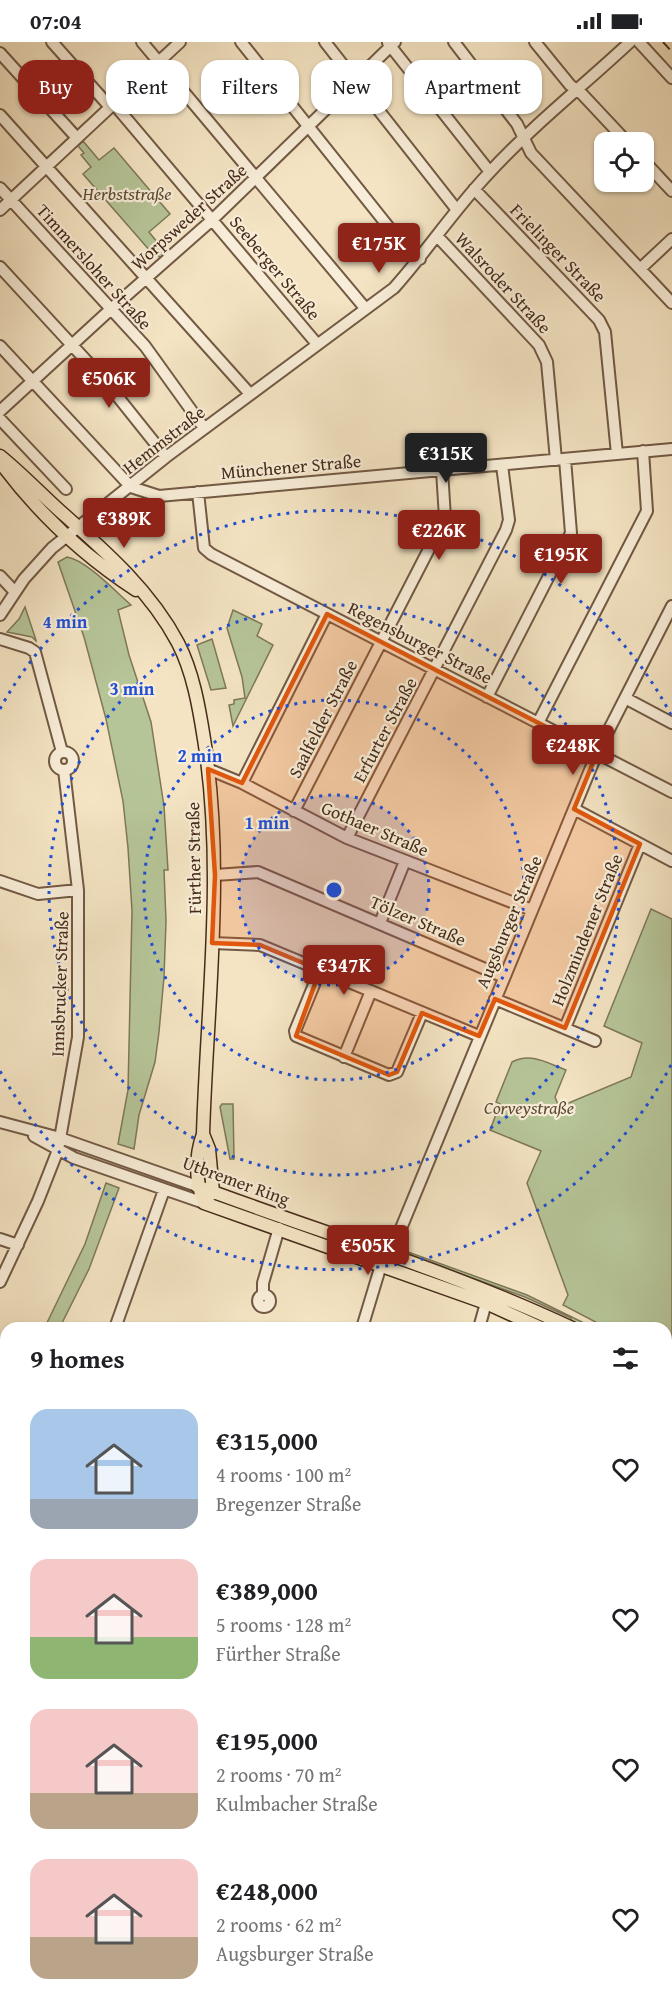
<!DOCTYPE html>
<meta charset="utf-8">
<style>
body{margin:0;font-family:"Gentium Book Plus",serif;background:#f2f2f2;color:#202124;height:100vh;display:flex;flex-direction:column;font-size:22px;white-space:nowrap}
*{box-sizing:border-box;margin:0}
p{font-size:20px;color:#757577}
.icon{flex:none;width:33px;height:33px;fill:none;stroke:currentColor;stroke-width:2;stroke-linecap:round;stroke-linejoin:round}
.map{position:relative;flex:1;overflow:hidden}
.details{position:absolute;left:0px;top:1280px;width:672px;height:686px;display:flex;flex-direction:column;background:#fff;border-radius:18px 18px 0 0;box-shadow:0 2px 4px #0004}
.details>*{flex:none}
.guide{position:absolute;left:18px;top:18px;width:636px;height:54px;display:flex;gap:12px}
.fabs{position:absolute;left:594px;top:90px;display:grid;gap:12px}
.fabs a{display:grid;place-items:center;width:60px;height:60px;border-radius:12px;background:#fff;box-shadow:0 2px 4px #0004;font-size:30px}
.price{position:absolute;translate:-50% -51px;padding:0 14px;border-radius:6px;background:#8f2418;color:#fff;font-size:20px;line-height:39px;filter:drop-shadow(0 2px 3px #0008)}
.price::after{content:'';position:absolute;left:50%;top:36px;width:18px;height:14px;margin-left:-9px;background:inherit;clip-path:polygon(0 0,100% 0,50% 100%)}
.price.current{background:#222;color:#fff}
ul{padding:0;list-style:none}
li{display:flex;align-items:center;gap:18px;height:150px;padding:0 30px}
li span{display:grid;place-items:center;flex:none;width:168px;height:120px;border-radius:18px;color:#555}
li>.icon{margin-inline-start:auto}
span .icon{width:72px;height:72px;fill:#fffc;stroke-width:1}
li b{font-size:26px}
h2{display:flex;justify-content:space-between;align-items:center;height:72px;padding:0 30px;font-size:26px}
.tag{padding:0 21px;border-radius:18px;background:#fff;box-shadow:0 2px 4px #0004;font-size:21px;line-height:54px}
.tag.current{background:#8f2418;color:#fff}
.status{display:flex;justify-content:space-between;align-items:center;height:42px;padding:0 30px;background:#fff;direction:ltr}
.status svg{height:16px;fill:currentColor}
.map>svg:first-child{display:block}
.green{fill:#b6c598;stroke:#7e7859;stroke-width:1.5}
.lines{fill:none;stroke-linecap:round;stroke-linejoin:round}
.stream{stroke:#7a8474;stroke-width:2}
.minor-casing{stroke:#725944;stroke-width:14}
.major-casing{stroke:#472b1a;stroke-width:15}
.minor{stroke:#f8edd8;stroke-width:10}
.major{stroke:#f4e4c3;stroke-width:12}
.rail{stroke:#472b1a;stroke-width:2;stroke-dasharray:10 10;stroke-linecap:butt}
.marked{fill:#e0570d;fill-opacity:0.2;stroke:#e0570d;stroke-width:4.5;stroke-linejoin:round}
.ring{fill:none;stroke:#1d4ed8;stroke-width:3;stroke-dasharray:3 6}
.labels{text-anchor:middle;stroke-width:4.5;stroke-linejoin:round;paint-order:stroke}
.park-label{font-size:18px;font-style:italic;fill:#5d4a33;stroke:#f8edd8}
.street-label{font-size:18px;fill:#472b1a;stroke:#f8edd8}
.centre{fill:#1d4ed8;stroke:#f8edd8;stroke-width:3}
.ring-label{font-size:18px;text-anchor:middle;font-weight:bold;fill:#1d4ed8;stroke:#f8edd8;stroke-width:4.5;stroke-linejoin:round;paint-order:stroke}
</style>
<div class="status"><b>07:04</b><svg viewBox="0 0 49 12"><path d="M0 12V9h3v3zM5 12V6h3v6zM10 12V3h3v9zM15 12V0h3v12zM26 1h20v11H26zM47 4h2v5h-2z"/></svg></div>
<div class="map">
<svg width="672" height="1964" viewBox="0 0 672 1964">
<rect width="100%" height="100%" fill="#f4e4c3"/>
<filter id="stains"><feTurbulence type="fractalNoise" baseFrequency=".00333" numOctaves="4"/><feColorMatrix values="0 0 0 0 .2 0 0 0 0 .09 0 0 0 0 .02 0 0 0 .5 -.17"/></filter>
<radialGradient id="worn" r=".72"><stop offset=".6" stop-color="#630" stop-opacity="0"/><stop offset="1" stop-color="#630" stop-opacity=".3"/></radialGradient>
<!-- green -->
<path class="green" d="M83,99L99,118L114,106L170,172L149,190L166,211L160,216L154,208L151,210L83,132L91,125L81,113L84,111L78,104Z
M67,515C86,518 116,550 131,563L118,568L129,613L151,680L164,764L168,828H164L166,879L164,935L159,990L155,1020L139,1073L134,1107L118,1102L128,1048L132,869L128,806L123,759L106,677L84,595L58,520Z
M25,565L36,598V599L32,595L7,590L19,577Z
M233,568L262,582L257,594L273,603L233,684L229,663L234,662V658L245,656L242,635L227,586Z
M212,597L226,646L211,648L197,603Z
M651,867L672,877V1321L666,1318V1286L605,1285L563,1263L568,1253L527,1141L541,1109L490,1088L500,1062L496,1060L512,1020C531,1010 547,1021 566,1028L555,1055L559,1065L631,1035L642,1001L604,984Z
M222,1062H233L234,1117H230L220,1065Z
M106,1141L119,1146L89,1227L60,1285H45L85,1202Z
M408,1210L527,1253L592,1285H583L571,1280V1276L525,1255L425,1219H420L407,1213Z
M672,1387V1504L666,1502V1389Z
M666,1509L672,1511V1601H666Z
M6,1576V1959H666V1834L672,1835V1932L667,1964H0V1577Z"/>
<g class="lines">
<!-- stream -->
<path class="stream" d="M0,1633H6
M0,1715H6
M207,1964L208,1959
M518,1964V1959"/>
<defs>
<path id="minor" d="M52,0L110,65
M142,0L365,266
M241,0L403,203L413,216L420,217
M325,0L457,168
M454,0L517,82L531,111L672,261
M535,0L570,43L582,52L627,100
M639,0L672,36
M388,1L490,130
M0,11L77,96
M114,62L317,302
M0,73L250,352
M644,119L672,149
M0,146L145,304L204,386
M474,147L599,278L605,290L617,412
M0,168L180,0
M438,195L539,303L547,320L556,418
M0,225L106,340L166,415
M640,227L672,197
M0,304L131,445L159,454L672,407
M0,369L111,267L212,178L395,0
M0,377L66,447
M198,450L204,506L211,512L672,750
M0,534L15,550
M0,573L24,537L52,506L166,415L394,246C427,209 454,168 488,132C532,84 583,44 630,0
M0,597L29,606L35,610L62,710
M487,655L571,491L565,417
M625,656L672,681
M538,681L647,469L643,409
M55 719a9 9 0 1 1 18 0a9 9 0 1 1-18 0Z
M208,727L242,741L347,796L532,868
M242,741L327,572
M574,767L672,819
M294,769L445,476L442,428
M347,796L506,488L509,478L502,423
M215,833L258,830L504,935
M0,839L38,852L78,848
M380,881L405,819
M212,901L260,903L479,994
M320,928L295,989L296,994L389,1033L397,1030L422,971
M495,957L595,999
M565,986L640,802
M344,1015L371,949
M0,1080L60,1096L197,1144
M34,1094L74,1116L204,1161
M0,1197L18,1203
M390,1213L597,711L672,564
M0,1240L38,1159L58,1108L78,995V848L64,728
M263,1252V1241L279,1186
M258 1259a6 6 0 1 1 12 0a6 6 0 1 1-12 0Z
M115,1286L164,1148
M362,1286L381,1223
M479,1286L486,1261
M666,1445L672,1447
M0,1509L6,1508
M666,1606H672
M666,1862V1877
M201,1964V1959
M511,1964L512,1959
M651,1964L652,1959"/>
<path id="major" d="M0,414C21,431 40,451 60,469C104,508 150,548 178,601C193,630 199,665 204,697C225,828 207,960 203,1092C195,1115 195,1138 204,1161
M1,421C38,471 84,514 136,548
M203,1092L209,1107L213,1150L210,1153
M197,1144C322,1191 451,1229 572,1286
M204,1161L486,1261L541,1286
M666,1333L672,1336
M666,1349L672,1352"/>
</defs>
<!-- minor casing -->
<use href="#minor" class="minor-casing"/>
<!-- major casing -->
<use href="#major" class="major-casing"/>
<!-- minor -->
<use href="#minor" class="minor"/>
<!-- major -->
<use href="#major" class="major"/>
<!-- rail -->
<path class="rail" d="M663,0L672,10
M666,1379L672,1377
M666,1506L672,1508
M0,1568L6,1567"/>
</g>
<!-- marked area -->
<path class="marked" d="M327,572L597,711L574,767L640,802L565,986L495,957L479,994L422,971L397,1030L389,1033L296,994L320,928L260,903L212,901L215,833L208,727L242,741Z"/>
<!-- distance rings -->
<circle cx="334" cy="848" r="95" fill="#1d4ed8" fill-opacity=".12"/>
<g class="ring">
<circle cx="334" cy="848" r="95"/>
<circle cx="334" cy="848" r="190"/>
<circle cx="334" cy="848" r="285"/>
<path d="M671 1023A380 380 0 0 1 0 1029M0 667A380 380 0 0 1 671 673"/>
</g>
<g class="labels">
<!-- park labels -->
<g class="park-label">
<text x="127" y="158">Herbststraße</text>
<text x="529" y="1072">Corveystraße</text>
</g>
<!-- street labels -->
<g class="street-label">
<text transform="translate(189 175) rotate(-42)" y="6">Worpsweder Straße</text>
<text transform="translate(558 211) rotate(46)" y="6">Frielinger Straße</text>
<text transform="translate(94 225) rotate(48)" y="6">Timmersloher Straße</text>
<text transform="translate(275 226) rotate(50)" y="6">Seeberger Straße</text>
<text transform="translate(503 241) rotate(47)" y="6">Walsroder Straße</text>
<text transform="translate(164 398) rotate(-38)" y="6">Hemmstraße</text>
<text transform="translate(291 425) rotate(-5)" y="6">Münchener Straße</text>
<text transform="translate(420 601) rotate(27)" y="6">Regensburger Straße</text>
<text transform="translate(323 677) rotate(-63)" y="6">Saalfelder Straße</text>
<text transform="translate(385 688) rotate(-62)" y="6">Erfurter Straße</text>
<text transform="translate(375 787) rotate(23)" y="6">Gothaer Straße</text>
<text transform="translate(194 816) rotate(-91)" y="6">Fürther Straße</text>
<text transform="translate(418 879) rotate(23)" y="6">Tölzer Straße</text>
<text transform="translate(509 880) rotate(-67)" y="6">Augsburger Straße</text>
<text transform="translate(587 888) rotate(-68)" y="6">Holzmindener Straße</text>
<text transform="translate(60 942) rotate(-88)" y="6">Innsbrucker Straße</text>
<text transform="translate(236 1139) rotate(20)" y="6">Utbremer Ring</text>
</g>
</g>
<circle cx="334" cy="848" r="9" class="centre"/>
<g class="ring-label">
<text x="65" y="586">4 min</text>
<text x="132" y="653">3 min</text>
<text x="200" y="720">2 min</text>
<text x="267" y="787">1 min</text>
</g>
<rect width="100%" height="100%" filter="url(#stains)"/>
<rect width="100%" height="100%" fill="url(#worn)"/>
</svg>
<div class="fabs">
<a><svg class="icon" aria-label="locate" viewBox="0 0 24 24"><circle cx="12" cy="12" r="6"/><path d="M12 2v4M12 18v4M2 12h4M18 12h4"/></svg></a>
</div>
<b class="price" style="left:379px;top:232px">€175K</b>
<b class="price" style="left:109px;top:367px">€506K</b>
<b class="price current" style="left:446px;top:442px">€315K</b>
<b class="price" style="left:124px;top:507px">€389K</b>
<b class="price" style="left:439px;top:519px">€226K</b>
<b class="price" style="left:561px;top:543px">€195K</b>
<b class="price" style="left:573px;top:734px">€248K</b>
<b class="price" style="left:344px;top:954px">€347K</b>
<b class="price" style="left:368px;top:1234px">€505K</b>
<div class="guide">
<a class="tag current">Buy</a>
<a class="tag">Rent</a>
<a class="tag">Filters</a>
<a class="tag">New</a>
<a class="tag">Apartment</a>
</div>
<section class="details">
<h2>9 homes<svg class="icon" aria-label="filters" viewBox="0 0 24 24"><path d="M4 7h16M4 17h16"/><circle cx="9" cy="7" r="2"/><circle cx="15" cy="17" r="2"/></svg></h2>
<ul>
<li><span style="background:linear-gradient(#a9c7e8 75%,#9aa5b1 0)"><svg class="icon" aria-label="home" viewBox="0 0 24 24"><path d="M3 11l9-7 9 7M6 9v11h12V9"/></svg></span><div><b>€315,000</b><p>4 rooms · 100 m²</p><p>Bregenzer Straße</p></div><svg class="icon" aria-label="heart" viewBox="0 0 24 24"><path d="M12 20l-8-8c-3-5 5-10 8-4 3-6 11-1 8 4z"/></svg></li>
<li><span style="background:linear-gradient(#f6c9c9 65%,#8fb573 0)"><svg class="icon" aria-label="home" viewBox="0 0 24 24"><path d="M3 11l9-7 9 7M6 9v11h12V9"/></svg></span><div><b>€389,000</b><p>5 rooms · 128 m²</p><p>Fürther Straße</p></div><svg class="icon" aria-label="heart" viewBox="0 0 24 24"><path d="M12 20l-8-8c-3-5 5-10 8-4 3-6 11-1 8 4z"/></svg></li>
<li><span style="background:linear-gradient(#f6c9c9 70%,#b9a48a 0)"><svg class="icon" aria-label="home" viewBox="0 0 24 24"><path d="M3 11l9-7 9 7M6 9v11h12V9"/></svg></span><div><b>€195,000</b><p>2 rooms · 70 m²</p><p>Kulmbacher Straße</p></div><svg class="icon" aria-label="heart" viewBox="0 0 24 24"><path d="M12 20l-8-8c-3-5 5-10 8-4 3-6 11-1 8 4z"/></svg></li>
<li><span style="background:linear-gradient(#f6c9c9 65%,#b9a48a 0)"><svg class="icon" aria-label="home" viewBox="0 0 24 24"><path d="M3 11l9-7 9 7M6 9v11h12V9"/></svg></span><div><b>€248,000</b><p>2 rooms · 62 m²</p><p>Augsburger Straße</p></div><svg class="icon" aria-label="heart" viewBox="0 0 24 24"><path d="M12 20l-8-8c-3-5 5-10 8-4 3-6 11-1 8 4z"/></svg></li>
</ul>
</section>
</div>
